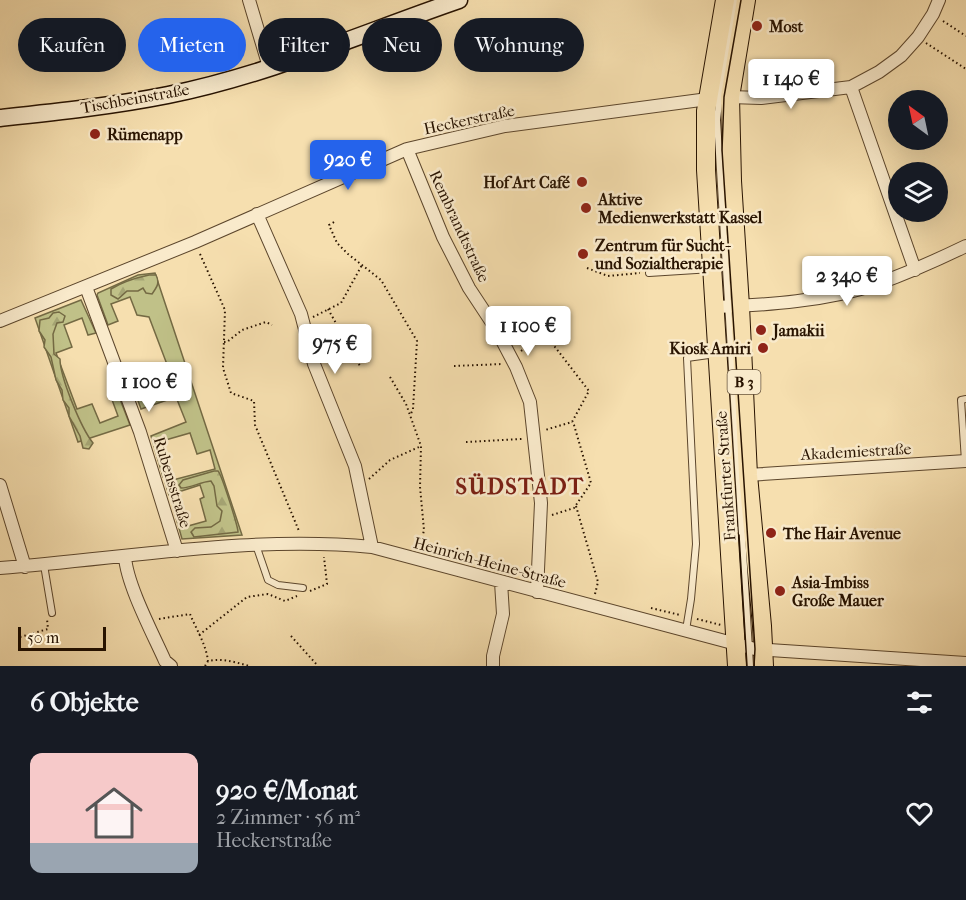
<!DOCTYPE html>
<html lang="de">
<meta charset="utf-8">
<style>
body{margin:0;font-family:"IM FELL French Canon",serif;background:#242831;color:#f1f3f6;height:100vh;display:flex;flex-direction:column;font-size:22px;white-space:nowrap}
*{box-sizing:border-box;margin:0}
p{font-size:20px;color:#9ea1a6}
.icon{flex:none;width:33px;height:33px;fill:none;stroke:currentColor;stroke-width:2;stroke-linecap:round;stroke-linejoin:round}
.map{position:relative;height:666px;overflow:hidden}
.sheet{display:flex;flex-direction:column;background:#171b24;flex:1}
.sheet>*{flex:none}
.top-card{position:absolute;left:18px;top:18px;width:600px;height:54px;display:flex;gap:12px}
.needle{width:39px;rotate:327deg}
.fabs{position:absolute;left:888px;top:90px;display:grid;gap:12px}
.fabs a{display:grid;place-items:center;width:60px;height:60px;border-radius:50%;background:#171b24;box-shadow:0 6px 24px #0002;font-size:30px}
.scale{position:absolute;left:18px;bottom:15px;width:88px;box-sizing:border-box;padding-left:6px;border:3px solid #281300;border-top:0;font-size:16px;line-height:21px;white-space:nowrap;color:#281300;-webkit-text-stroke:4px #f9eacb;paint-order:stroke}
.price{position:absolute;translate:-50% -51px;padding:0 14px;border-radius:6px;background:#fff;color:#222;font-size:20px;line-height:39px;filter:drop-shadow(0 2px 3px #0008)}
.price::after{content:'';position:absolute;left:50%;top:36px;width:18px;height:14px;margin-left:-9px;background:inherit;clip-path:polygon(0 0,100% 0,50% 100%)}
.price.on{background:#2563eb;color:#fff}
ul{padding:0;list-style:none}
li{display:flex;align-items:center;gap:18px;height:150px;padding:0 30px}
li+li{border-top:2px solid #363941}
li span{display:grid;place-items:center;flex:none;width:168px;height:120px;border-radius:12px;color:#555}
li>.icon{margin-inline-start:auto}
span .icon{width:72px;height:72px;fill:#fffc;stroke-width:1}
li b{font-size:26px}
h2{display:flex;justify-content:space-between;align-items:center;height:72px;padding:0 30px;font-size:26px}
.chip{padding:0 21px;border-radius:27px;background:#171b24;box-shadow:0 6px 24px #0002;font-size:21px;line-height:54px}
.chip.on{background:#2563eb;color:#fff}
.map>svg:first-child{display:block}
.green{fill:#c0c188;stroke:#746a44;stroke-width:1.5}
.forest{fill:url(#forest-firs);stroke:#746a44;stroke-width:1.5}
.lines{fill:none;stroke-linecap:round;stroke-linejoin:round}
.service-casing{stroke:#5c462c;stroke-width:8}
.minor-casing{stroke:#5c462c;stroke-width:14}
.secondary-casing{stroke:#281300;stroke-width:19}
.primary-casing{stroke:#281300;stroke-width:20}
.path{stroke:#281300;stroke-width:2;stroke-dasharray:1.5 3;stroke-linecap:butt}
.service{stroke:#f9eacb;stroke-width:6}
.minor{stroke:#f9eacb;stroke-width:12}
.secondary{stroke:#f9eacb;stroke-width:16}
.primary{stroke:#f6dfaf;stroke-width:18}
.tram{stroke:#281300;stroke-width:1.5}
.poi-dot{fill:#8f2418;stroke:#f9eacb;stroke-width:2}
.labels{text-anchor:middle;stroke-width:5;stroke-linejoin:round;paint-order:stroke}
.shield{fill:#f9eacb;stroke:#67543d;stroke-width:1.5}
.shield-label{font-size:15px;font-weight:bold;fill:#281300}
.poi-label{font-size:16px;font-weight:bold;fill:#281300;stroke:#f9eacb;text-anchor:start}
.street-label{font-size:16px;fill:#281300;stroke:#f9eacb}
.district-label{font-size:22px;font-weight:bold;letter-spacing:1.5px;fill:#7a1f14;stroke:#f9eacb}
</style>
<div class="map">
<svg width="966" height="666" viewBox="0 0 966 666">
<defs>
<pattern id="forest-firs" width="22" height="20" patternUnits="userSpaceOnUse" patternTransform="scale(1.5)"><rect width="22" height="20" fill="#c0c188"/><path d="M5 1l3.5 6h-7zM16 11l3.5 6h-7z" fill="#a5a574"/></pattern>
</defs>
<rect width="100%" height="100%" fill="#f6dfaf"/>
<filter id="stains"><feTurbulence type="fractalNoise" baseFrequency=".00333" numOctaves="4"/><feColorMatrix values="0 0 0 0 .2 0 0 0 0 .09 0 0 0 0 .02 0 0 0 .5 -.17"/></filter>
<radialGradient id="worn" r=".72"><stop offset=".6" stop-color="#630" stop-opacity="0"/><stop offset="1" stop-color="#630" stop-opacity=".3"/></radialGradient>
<!-- green -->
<path class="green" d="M155,273L242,535L182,539L173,507L181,504L188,526L206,521L200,499L204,497L200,485L169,495L165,482L215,469L210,450L197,454L190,433L162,441L172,475L163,477L151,436L186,422L176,397L141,409L132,384L140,381L148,401L166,395L160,376L168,367L149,317L137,315L130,297L111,304L118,321L108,325L97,295L98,293L138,275Z
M81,300L96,333L88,335L82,318L64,325L72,347L56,353L77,409L92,404L100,423L118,416L111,397L118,394L130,425L78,442L35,318Z"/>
<!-- forest -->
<path class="forest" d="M149,275H156C160,283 157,287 152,294L146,293L143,288L138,291H127L118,299L111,295V289C122,282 135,278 149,275Z
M59,312L65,316L63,322L57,323L53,334L54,354L60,359C60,377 81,428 93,443L89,449L83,448L80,436L69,416V408L63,400L62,390L56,380L51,357L44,347L45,340L39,331L40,320L49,318L53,313Z
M214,471H218C222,475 238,527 238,532L194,537L191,532L195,528L211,527L220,521L222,511L217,506L214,486L211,481C200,482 191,488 181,488L179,485L183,480Z"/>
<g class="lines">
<defs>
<path id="service" d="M736,0L720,94L717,120L750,666
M649,273L712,269
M965,461L961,400L966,399
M256,545L268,580L278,585L303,588
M44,565L52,613
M686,630L691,599L696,544L687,358L716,354"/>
<path id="minor" d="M249,0L269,67
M851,87L915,270
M407,149L443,237L469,288L496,329L516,367L530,402L541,503L537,592
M257,214L301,314L314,364L355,466L372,547
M86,287L140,432L177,551
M714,307C768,305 826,301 877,284C908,273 937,260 966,246
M0,321L195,242L407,149L505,126L708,99L730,97L761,98L851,87L879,72L901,56L918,37L933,14L939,0
M748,475L966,461
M0,485L25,567
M125,557C127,585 153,634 165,661L171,666
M0,568C123,559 248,535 372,547L755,649L966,663
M493,666V656L503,614L501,582"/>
<path id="secondary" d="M0,118C56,112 113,106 168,95C268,75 363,33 459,0"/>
<path id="primary" d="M725,0L706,111V170L737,666
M746,0L730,97L732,181L740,306L748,475L762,626L764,666"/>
</defs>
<!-- service casing -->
<use href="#service" class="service-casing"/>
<!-- minor casing -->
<use href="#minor" class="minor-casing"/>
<!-- secondary casing -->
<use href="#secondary" class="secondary-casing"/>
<!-- primary casing -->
<use href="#primary" class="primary-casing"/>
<!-- path -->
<path class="path" d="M943,21L966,36
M926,43L966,69
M334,222L329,225L337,243L348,254L381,280L417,341L413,409L410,416
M200,254L225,310L223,368L231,393L254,401L255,425L299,531
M587,268L608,276L640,273
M328,309L360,366
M313,317L341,303L362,265
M224,342H227L242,330L266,322L272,325
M521,351L545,334L589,391L572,422L545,430
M454,366L502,364
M390,377L406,404L421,446L420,487L424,530L420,548
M466,442L522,439
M369,479L390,460L419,447
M576,506L598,582L595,594
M552,515L574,508L591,483L574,425L572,422
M310,591L327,584L324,557
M651,608L680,615
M159,619L190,614C196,629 206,644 208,661
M697,619L721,625
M199,635L247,597L268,594L285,601L297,596
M291,636L318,666
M20,637L48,629L47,619
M205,666L208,661C222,658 235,662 249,666"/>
<!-- service -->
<use href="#service" class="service"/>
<!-- minor -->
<use href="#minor" class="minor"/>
<!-- secondary -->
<use href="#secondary" class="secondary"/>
<!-- primary -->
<use href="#primary" class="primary"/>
<!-- tram -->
<path class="tram" d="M741,0L724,97L722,150L755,649L754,666
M739,535L747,666"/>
</g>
<!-- markers -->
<g class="poi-dot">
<circle cx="757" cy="26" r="6"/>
<circle cx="95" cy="134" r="6"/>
<circle cx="582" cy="182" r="6"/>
<circle cx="586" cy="208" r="6"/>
<circle cx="583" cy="254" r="6"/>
<circle cx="761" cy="330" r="6"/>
<circle cx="763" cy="348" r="6"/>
<circle cx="771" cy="533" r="6"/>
<circle cx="780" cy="591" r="6"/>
</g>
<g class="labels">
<!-- shield labels -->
<rect class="shield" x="727.5" y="370" width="33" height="24" rx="4.5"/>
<g class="shield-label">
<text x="744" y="387">B 3</text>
</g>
<!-- poi labels -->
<g class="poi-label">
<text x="769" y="32">Most</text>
<text x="107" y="140">Rümenapp</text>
<text x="570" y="188" text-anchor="end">Hof Art Café</text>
<text x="598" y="205">Aktive<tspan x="598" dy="18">Medienwerkstatt Kassel</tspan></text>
<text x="595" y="251">Zentrum für Sucht-<tspan x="595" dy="18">und Sozialtherapie</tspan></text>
<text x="773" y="336">Jamakii</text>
<text x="751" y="354" text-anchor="end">Kiosk Amiri</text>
<text x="783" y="539">The Hair Avenue</text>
<text x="792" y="588">Asia-Imbiss<tspan x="792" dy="18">Große Mauer</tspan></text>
</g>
<!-- street labels -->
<g class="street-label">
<text transform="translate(135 98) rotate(-10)" y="6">Tischbeinstraße</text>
<text transform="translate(469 119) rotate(-12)" y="6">Heckerstraße</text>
<text transform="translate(460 226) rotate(65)" y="6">Rembrandtstraße</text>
<text transform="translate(856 451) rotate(-3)" y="6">Akademiestraße</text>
<text transform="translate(725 476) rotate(-94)" y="6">Frankfurter Straße</text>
<text transform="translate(173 482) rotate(73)" y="6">Rubensstraße</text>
<text transform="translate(490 562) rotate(15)" y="6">Heinrich-Heine-Straße</text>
</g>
<!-- district labels -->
<g class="district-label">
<text x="520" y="494">SÜDSTADT</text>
</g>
</g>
<rect width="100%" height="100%" filter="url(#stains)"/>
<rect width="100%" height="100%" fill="url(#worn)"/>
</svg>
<div class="fabs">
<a><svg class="needle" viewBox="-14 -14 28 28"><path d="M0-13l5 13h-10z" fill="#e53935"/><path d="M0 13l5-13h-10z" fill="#9ea1a6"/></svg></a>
<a><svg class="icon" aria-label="layers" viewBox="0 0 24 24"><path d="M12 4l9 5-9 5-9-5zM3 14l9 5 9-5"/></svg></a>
</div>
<div class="scale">50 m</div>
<b class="price" style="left:791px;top:110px">1 140 €</b>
<b class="price on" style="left:348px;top:191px">920 €</b>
<b class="price" style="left:847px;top:307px">2 340 €</b>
<b class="price" style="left:528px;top:357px">1 100 €</b>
<b class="price" style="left:335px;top:375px">975 €</b>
<b class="price" style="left:149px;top:413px">1 100 €</b>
<div class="top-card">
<a class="chip">Kaufen</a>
<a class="chip on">Mieten</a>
<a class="chip">Filter</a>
<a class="chip">Neu</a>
<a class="chip">Wohnung</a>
</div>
</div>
<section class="sheet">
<h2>6 Objekte<svg class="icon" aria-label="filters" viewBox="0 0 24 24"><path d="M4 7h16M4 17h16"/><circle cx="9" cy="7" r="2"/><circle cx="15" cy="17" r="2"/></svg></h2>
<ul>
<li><span style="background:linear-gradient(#f6c9c9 75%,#9aa5b1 0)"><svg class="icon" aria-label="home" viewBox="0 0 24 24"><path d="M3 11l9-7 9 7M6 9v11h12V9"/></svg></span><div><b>920 €/Monat</b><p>2 Zimmer · 56 m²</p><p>Heckerstraße</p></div><svg class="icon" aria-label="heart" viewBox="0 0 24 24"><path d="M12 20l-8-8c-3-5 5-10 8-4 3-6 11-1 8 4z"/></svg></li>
</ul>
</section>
